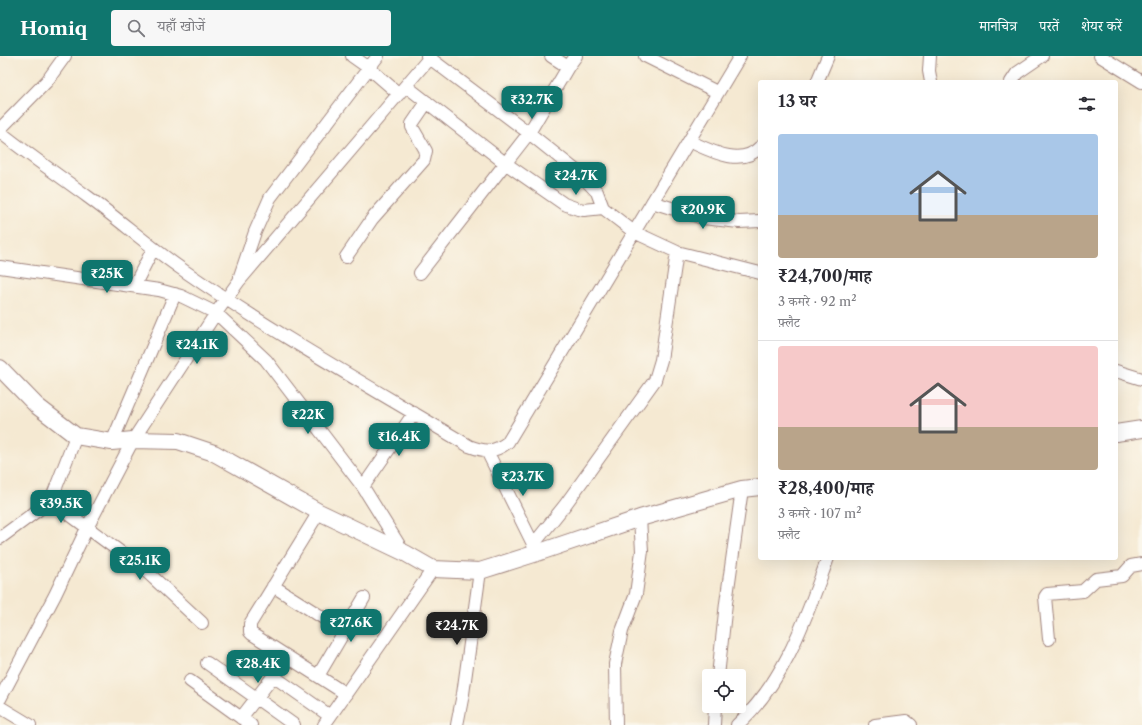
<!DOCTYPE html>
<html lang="hi">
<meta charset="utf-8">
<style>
body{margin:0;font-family:"Libre Caslon Text","Noto Serif Devanagari",serif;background:#f7f7f7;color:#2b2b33;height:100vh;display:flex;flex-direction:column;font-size:15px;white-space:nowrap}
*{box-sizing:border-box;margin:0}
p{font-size:13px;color:#7c7c81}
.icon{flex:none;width:22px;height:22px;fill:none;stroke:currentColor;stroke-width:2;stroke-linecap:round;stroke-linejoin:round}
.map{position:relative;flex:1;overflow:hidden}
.details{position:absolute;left:758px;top:24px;width:360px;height:480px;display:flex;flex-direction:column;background:#fff;border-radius:4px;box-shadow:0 4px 16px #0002}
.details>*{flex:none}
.buttons{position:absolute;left:702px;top:613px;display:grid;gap:8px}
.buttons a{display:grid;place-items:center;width:44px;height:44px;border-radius:4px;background:#fff;box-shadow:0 4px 16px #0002;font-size:20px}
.price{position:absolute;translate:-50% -34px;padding:0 9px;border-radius:8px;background:#0f766e;color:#fff;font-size:13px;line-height:26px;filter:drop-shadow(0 1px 2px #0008)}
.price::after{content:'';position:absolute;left:50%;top:24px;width:12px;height:9px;margin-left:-6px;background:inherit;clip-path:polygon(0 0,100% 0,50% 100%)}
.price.selected{background:#222;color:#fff}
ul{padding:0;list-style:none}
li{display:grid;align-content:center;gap:8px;height:212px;padding:0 20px}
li+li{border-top:1px solid #e1e1e2}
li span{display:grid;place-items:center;height:124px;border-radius:4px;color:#555}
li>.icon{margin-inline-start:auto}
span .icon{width:72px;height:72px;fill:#fffc;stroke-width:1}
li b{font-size:17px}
h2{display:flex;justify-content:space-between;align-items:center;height:48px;padding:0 20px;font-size:17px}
header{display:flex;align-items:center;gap:24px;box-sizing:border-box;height:56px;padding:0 20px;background:#0f766e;color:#fff}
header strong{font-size:19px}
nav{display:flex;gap:22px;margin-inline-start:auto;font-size:14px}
.search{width:280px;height:36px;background:#f7f7f7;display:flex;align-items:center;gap:10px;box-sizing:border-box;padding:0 14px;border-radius:4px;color:#7c7c81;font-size:15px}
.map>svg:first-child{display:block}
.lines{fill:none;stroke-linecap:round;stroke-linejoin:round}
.minor-casing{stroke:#a0847e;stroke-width:14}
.major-casing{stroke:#a0847e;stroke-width:18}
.minor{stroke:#fff;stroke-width:12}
.major{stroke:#fff;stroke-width:16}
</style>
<header>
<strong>Homiq</strong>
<div class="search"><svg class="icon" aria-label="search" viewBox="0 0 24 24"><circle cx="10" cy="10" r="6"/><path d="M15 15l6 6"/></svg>यहाँ खोजें</div>
<nav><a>मानचित्र</a><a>परतें</a><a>शेयर करें</a></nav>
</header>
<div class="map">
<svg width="1142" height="669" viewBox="0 0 1142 669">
<rect width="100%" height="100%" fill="#fbf7ec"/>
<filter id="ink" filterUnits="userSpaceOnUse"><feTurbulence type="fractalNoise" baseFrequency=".025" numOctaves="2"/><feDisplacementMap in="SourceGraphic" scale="8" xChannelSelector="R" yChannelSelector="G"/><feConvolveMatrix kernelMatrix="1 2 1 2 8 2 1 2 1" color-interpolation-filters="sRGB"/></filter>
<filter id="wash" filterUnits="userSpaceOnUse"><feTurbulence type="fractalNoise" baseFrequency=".012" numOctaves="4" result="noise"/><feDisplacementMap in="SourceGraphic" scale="16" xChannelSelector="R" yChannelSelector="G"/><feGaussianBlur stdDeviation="0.9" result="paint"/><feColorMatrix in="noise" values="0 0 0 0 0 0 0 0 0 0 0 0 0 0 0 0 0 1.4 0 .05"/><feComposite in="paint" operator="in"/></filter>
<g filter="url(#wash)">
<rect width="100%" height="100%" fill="#f5e9d2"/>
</g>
<g filter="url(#ink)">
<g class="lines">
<defs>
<path id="minor" d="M352,0L369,12L399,38
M427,0L529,77L579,117L597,136L603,152
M551,0L568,11
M645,0L717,36
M930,0L929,15L931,26
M1100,0L1142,26
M817,26L828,0
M1011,26L1017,17L1042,0
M406,30L505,107L564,148L578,153L584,154L603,152L634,176L677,196L760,217
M0,73L47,25L65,0
M0,76C29,99 58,119 88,141C121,165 152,193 186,216C277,279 374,333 469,390C485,396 494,397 508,386L740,0
M689,85C709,94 741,112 760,91
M652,146L703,162L739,166L760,165
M346,201L372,163L424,104L426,95L412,71V68L427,46
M0,211L159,234L181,240L216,257L266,304L363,431L404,497
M420,217L529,77L568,11L576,0
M240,220L255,176L270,142L378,0
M134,230L153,193
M1116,315L1142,323
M112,386L175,238
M487,395L536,494
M363,431L414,357
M50,444L146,515L202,567
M319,456L250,568V576L252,578L346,638
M0,482L45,449L53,439L76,380
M533,489L565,449L655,324L661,304L677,196
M273,530L344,575
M1049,583L1045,541L1047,538L1083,535L1096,523L1122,520L1131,510L1142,508
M207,607L294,669
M273,620L330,660
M318,620L364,542
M718,620L726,547L742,433
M190,625L251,669
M0,643L55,539L87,472L133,384L216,257L239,225L431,0
M0,651L30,669
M241,662L288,601
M324,669L433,513
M457,669L463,638L480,515
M616,669L615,608L622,575L636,538L642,495L640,462
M714,669L715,650
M737,669C785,626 806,561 828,502
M875,669L906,665L911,669"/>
<path id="major" d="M0,312L37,350L76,380L112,386L133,384L178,385L214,397L319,456L405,497L433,513L480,515L537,497L640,462L742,433L760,431
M1116,377L1142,373"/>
</defs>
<!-- minor casing -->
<use href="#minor" class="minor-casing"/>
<!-- major casing -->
<use href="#major" class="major-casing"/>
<!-- minor -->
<use href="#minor" class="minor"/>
<!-- major -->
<use href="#major" class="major"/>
</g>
</g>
</svg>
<div class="buttons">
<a><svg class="icon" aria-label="locate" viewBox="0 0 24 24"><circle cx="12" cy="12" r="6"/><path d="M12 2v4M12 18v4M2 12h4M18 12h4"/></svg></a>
</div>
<b class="price" style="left:532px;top:64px">₹32.7K</b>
<b class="price" style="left:576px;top:140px">₹24.7K</b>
<b class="price" style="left:703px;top:174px">₹20.9K</b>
<b class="price" style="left:107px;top:238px">₹25K</b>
<b class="price" style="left:197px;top:309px">₹24.1K</b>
<b class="price" style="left:308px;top:379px">₹22K</b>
<b class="price" style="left:399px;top:401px">₹16.4K</b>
<b class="price" style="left:523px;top:441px">₹23.7K</b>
<b class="price" style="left:61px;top:468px">₹39.5K</b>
<b class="price" style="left:140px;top:525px">₹25.1K</b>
<b class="price" style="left:351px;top:587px">₹27.6K</b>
<b class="price selected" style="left:457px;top:590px">₹24.7K</b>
<b class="price" style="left:258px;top:628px">₹28.4K</b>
<section class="details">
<h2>13 घर<svg class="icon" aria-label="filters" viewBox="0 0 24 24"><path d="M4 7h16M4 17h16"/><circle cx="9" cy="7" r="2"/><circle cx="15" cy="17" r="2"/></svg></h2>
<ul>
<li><span style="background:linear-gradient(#a9c7e8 65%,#b9a48a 0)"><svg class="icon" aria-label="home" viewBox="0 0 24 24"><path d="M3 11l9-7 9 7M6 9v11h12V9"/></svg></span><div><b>₹24,700/माह</b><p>3 कमरे · 92 m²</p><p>फ़्लैट</p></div></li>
<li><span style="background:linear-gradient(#f6c9c9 65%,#b9a48a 0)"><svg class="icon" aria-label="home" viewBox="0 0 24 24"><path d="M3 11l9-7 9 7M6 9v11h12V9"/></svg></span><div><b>₹28,400/माह</b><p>3 कमरे · 107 m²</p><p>फ़्लैट</p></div></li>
</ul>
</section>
</div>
